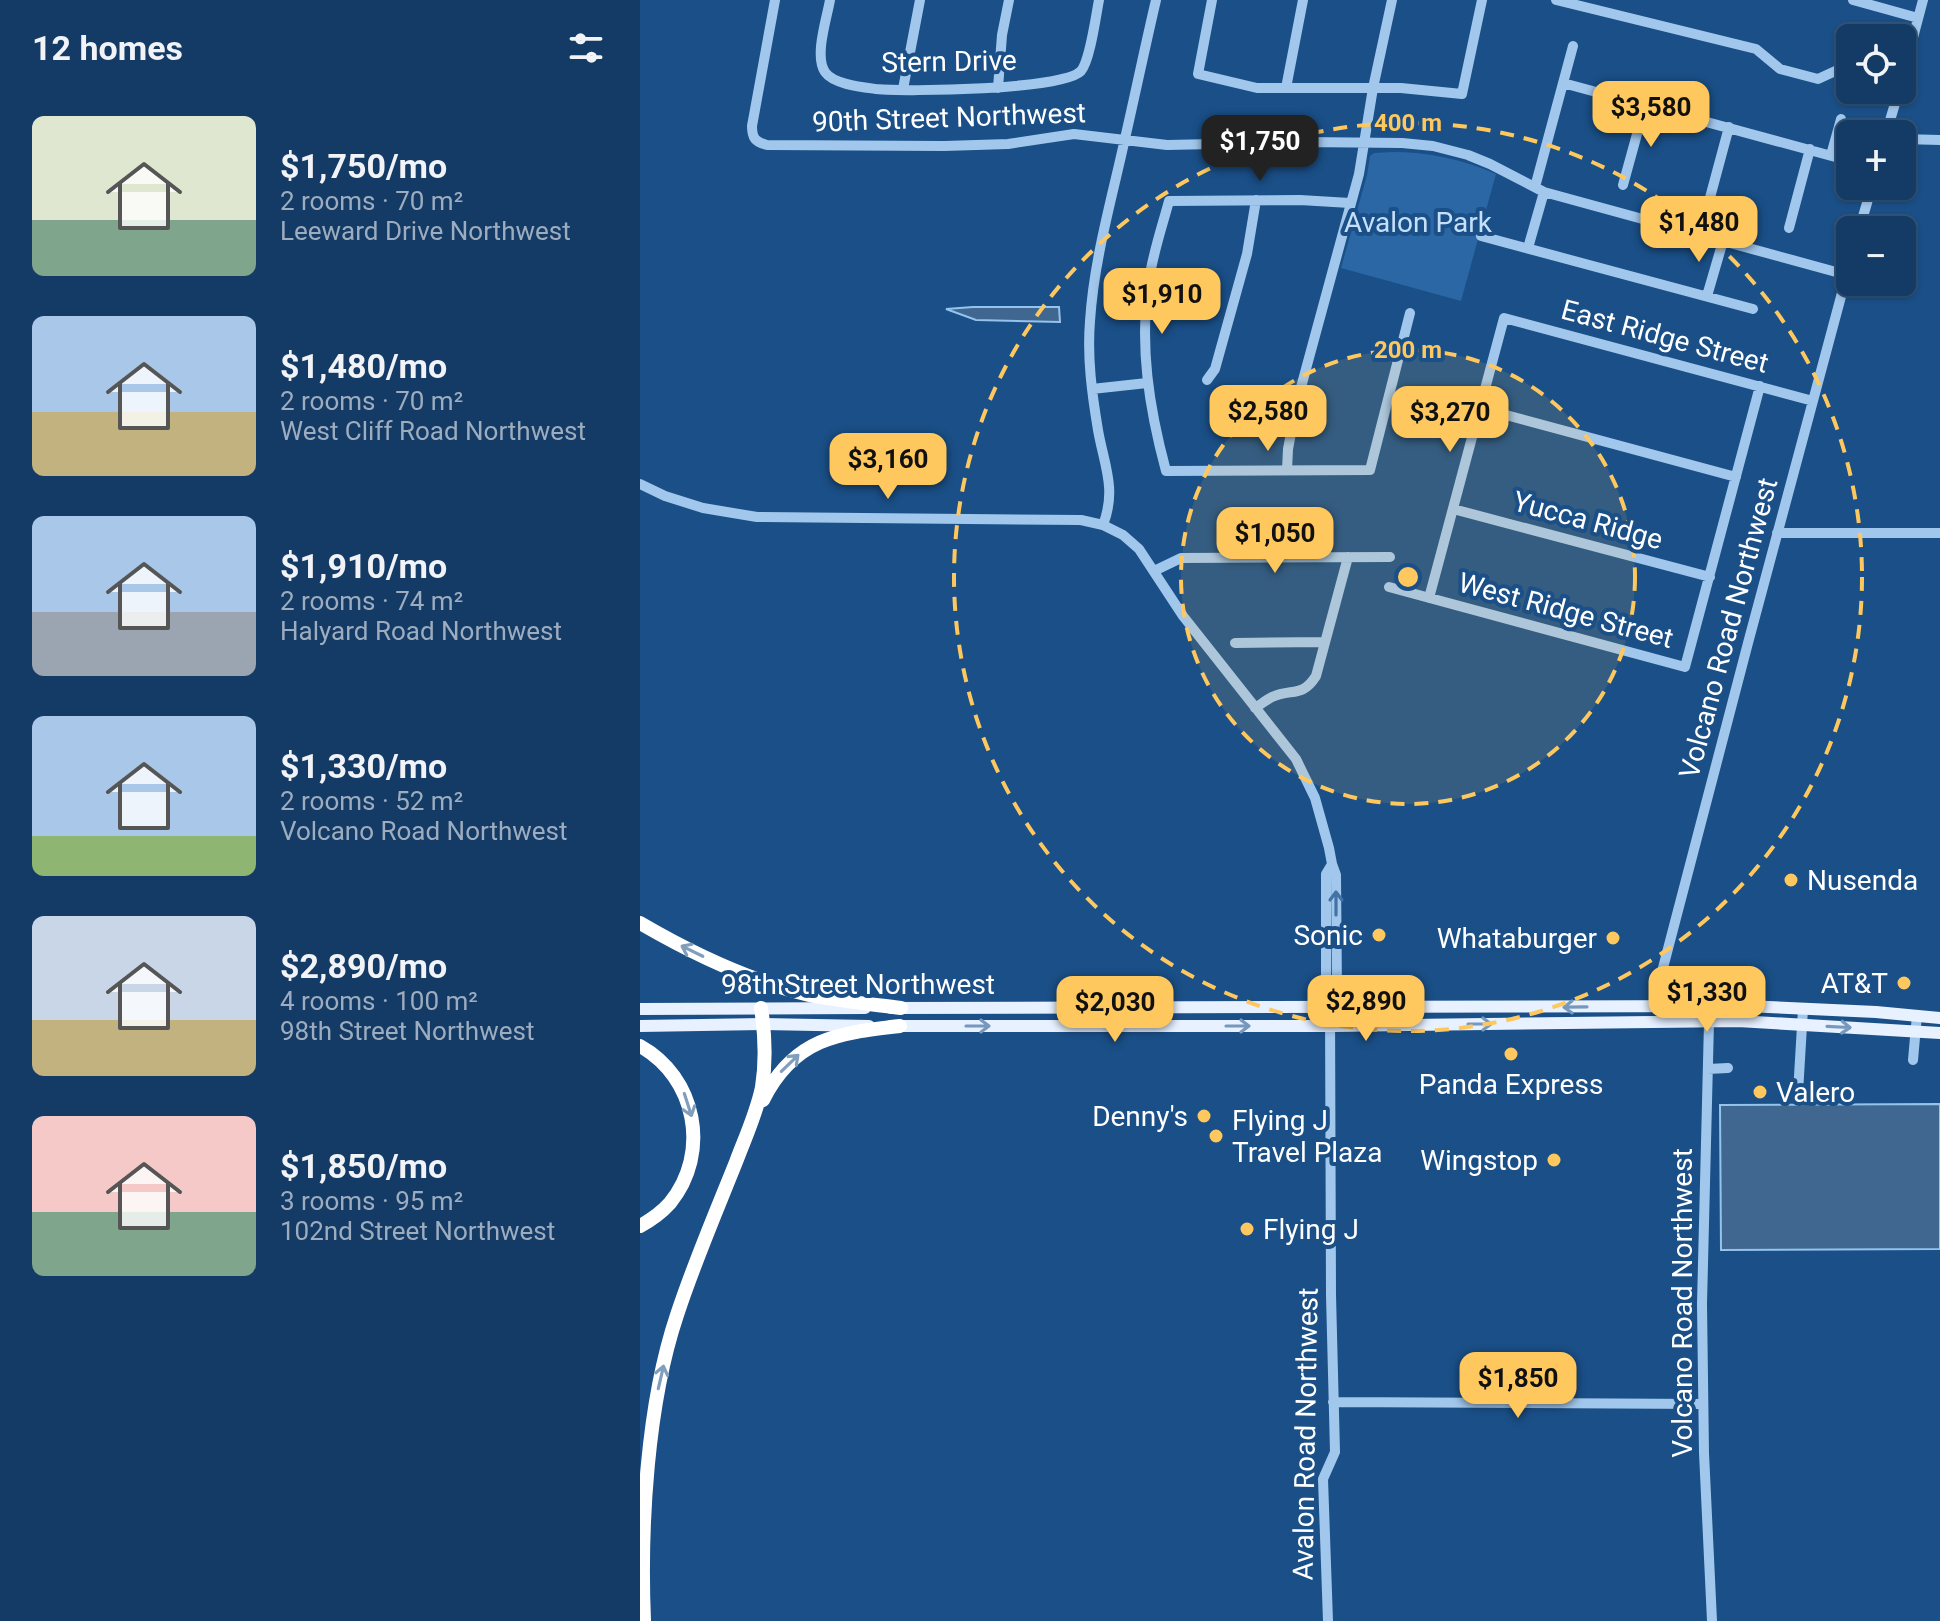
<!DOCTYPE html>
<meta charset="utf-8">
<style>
body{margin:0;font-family:Roboto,sans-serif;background:#1d426b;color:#f1f3f6;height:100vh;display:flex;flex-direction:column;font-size:30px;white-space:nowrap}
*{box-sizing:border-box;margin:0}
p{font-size:26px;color:#9dadbf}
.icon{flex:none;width:44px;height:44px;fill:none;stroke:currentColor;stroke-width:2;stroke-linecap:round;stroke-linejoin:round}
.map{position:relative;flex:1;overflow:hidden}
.drawer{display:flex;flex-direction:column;background:#143b65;width:640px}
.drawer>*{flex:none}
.buttons{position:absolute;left:1196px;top:24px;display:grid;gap:16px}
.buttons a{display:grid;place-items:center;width:80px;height:80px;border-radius:12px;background:#143b65;box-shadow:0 2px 6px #0004,0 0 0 2px #335579;font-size:40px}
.price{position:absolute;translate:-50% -68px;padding:0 18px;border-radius:16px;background:#fec85e;color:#111;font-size:26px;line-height:52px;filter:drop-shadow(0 2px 4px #0008)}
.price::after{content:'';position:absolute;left:50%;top:48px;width:24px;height:18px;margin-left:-12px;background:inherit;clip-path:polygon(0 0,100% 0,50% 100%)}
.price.active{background:#222;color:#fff}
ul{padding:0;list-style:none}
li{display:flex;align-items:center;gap:24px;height:200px;padding:0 32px}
li span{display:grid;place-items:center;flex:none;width:224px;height:160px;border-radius:12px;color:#555}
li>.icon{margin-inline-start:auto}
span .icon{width:96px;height:96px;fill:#fffc;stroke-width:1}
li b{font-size:34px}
h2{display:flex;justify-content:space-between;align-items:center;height:96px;padding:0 32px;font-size:34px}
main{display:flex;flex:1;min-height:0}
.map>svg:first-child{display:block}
.green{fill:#2a67a4}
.water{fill:#406790;stroke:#94c3ee;stroke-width:2}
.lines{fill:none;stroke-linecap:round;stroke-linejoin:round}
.minor{stroke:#a2c7ec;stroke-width:10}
.major{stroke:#e7f1ff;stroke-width:12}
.highway{stroke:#fff;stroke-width:14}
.oneway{stroke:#4373a5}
.oneway2{stroke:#819ebd}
.oneway3{stroke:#7698bd}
.ring{fill:none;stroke:#fec85e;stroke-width:4;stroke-dasharray:14 10}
.poi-dot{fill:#fec85e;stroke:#1a4f87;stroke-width:3}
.labels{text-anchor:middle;stroke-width:8;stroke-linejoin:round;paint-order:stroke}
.street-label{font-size:28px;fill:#fff;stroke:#1a4f87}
.park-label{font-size:28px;fill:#c7e0f9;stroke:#1a4f87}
.poi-label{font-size:28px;fill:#fff;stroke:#1a4f87;text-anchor:end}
.centre{fill:#fec85e;stroke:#1a4f87;stroke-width:4}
.ring-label{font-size:24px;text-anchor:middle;font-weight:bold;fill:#fec85e;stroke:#1a4f87;stroke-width:8;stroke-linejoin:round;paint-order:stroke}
</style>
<main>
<section class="drawer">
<h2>12 homes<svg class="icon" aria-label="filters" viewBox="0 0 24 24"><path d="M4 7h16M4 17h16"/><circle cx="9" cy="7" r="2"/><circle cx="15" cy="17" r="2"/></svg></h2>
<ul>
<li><span style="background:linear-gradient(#dfe7d0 65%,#7fa58c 0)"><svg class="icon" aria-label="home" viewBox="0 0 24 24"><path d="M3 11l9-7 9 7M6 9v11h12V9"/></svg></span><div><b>$1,750/mo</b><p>2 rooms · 70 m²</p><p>Leeward Drive Northwest</p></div></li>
<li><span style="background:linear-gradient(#a9c7e8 60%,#c2b280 0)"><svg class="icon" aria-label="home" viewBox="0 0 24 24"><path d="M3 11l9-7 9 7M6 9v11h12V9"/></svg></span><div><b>$1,480/mo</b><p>2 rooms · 70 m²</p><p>West Cliff Road Northwest</p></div></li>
<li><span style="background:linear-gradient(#a9c7e8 60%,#9aa5b1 0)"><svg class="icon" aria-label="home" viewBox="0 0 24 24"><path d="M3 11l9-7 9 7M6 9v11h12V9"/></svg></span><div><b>$1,910/mo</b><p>2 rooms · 74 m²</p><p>Halyard Road Northwest</p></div></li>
<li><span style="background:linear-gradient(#a9c7e8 75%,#8fb573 0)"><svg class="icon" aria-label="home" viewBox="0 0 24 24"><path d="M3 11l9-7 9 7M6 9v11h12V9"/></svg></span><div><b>$1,330/mo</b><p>2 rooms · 52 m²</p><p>Volcano Road Northwest</p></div></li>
<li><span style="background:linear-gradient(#c9d6e8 65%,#c2b280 0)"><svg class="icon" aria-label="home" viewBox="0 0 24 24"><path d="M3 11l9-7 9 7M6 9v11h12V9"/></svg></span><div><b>$2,890/mo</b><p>4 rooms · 100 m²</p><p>98th Street Northwest</p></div></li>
<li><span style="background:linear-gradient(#f6c9c9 60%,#7fa58c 0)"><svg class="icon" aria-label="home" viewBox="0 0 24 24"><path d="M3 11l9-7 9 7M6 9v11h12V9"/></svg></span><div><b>$1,850/mo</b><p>3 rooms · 95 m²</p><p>102nd Street Northwest</p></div></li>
</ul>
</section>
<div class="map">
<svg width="1300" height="1621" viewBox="0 0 1300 1621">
<rect width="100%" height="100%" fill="#1a4f87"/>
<!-- green -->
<path class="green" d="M752,152C789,152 822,159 856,174L821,301L701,268L727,175L730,156L734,153Z"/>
<!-- water -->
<path class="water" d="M333,307H419L420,322L336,320L306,309Z
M1300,1104V1249L1081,1250L1080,1105Z"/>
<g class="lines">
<!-- minor -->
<path class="minor" d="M135,0L112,126C112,138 115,142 127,145L304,146L368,144L434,134L527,145L664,142L762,143L793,146L828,155L850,164L904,192L1207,275
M190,0C187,18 174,56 185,72C193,84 221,87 236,89C266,92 423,90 441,71C450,61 456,15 459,0
M516,0C505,47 495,95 484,143C471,202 454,260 450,321C447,358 452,394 458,430C464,465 477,489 463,525L483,535L499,549L543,616L656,759L675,798L689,848L692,864
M572,0L558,74L617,88H761L822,94L842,0
M916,0L1116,49L1140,69L1178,79L1204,67L1210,68
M1213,0L1278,18
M1262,79L1283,0
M923,83L1210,161
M358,88L362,35L369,0
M646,88L663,0
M263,89L280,0
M1246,134L1259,90
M1262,139L1300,140
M1191,155L1201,119
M983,185L1005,105
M895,187L933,46
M710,203L660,200L529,201C522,227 513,253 509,280C499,345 509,408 526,471L730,470L770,313
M1068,205L1089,127
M1149,228L1170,149
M1219,230L1232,186
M841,236L1113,309
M888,248L904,192
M1067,296L1083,241
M567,380L575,369L607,254L616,200
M452,389L507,383
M840,408L1096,477
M647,470L648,449L657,402L719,174L733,88L752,0
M0,484L25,496L63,508L117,517L441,520L463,525
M813,509L1070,577
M1137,533H1300
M514,571L541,558L750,557
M749,587L1045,667L1120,386
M789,598L864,318L1173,401
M595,643L685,642
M615,708C620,705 626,700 632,697C652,688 662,698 676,676L708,557
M1013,1006L1108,643L1210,263
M1273,1060L1277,1015
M1068,1069L1088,1068
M1158,1093L1163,1009
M693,1402L1063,1404
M688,1621L683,1479L695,1452L691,1295L690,1008L686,993V874L692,864L696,875L697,994L690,1008
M1072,1621L1064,1453L1062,1304L1069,1022L1093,1016L1099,1006"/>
<!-- major -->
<path class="major" d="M251,1008L1105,1006L1236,1012L1300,1018
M0,1009L225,1008
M0,1026L123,1024L229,1026
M251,1026H690L1098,1021L1300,1033"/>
<!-- highway -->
<path class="highway" d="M0,923C53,954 110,981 169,995C199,1001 230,1004 261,1008
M0,1046C56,1077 71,1153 30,1203C21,1213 11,1220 0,1226
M123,1100C154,1038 198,1033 260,1026
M4,1621C0,1527 7,1404 37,1315C54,1263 76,1212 96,1162C105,1138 117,1112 122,1087C126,1062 125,1034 121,1008"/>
</g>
<!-- one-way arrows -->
<defs><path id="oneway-shaft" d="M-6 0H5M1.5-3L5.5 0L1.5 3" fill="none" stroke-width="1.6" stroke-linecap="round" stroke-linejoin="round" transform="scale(2)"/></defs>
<use class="oneway" href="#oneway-shaft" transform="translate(696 903) rotate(-90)"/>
<g class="oneway2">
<use href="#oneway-shaft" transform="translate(52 951) rotate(-154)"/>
<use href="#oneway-shaft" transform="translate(150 1063) rotate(-44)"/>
<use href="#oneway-shaft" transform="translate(48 1105) rotate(72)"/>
<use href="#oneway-shaft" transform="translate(21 1377) rotate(-77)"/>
</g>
<g class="oneway3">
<use href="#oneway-shaft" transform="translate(935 1007) rotate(179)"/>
<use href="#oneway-shaft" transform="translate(840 1024)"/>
<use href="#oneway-shaft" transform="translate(338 1026)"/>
<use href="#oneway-shaft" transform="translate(598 1026)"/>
<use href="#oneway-shaft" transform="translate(1199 1027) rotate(3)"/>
</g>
<!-- distance rings -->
<circle cx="768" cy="577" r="227" fill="#fec85e" fill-opacity=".12"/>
<g class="ring">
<circle cx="768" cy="577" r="227"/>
<circle cx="768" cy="577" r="454"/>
</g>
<!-- markers -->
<g class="poi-dot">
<circle cx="1151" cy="880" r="8"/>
<circle cx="739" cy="935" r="8"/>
<circle cx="973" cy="938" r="8"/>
<circle cx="1264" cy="983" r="8"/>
<circle cx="871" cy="1054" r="8"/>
<circle cx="1120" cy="1092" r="8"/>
<circle cx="564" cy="1116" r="8"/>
<circle cx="576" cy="1136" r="8"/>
<circle cx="914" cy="1160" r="8"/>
<circle cx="607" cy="1229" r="8"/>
</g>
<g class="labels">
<!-- street labels -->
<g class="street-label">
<text transform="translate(309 61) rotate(-1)" y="10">Stern Drive</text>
<text transform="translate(309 117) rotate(-2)" y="10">90th Street Northwest</text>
<text transform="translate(1025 336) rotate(15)" y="10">East Ridge Street</text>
<text transform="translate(948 520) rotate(15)" y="10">Yucca Ridge</text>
<text transform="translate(926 610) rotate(15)" y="10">West Ridge Street</text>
<text transform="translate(1088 628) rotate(-75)" y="10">Volcano Road Northwest</text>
<text x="218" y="994">98th Street Northwest</text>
<text transform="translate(1042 1303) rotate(-90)" y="10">Volcano Road Northwest</text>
<text transform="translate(665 1434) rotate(-89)" y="10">Avalon Road Northwest</text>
</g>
<!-- park labels -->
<g class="park-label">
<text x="778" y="232">Avalon Park</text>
</g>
<!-- poi labels -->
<g class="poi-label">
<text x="1167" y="890" text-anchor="start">Nusenda</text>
<text x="723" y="945">Sonic</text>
<text x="957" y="948">Whataburger</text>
<text x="1248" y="993">AT&amp;T</text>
<text x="871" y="1094" text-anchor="middle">Panda Express</text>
<text x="1136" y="1102" text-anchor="start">Valero</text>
<text x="548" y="1126">Denny's</text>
<text x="592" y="1130" text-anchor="start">Flying J<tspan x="592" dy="32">Travel Plaza</tspan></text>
<text x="898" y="1170">Wingstop</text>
<text x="623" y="1239" text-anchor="start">Flying J</text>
</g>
</g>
<circle cx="768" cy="577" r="12" class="centre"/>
<g class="ring-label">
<text x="768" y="131">400 m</text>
<text x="768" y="358">200 m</text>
</g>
</svg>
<div class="buttons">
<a><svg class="icon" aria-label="locate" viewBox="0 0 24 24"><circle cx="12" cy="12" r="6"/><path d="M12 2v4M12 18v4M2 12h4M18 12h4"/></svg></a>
<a>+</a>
<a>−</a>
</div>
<b class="price" style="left:1011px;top:149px">$3,580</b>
<b class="price active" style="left:620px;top:183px">$1,750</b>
<b class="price" style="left:1059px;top:264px">$1,480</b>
<b class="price" style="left:522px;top:336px">$1,910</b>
<b class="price" style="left:628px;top:453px">$2,580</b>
<b class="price" style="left:810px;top:454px">$3,270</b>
<b class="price" style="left:248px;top:501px">$3,160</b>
<b class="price" style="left:635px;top:575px">$1,050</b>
<b class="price" style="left:1067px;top:1034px">$1,330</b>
<b class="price" style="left:726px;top:1043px">$2,890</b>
<b class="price" style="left:475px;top:1044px">$2,030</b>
<b class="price" style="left:878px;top:1420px">$1,850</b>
</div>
</main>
